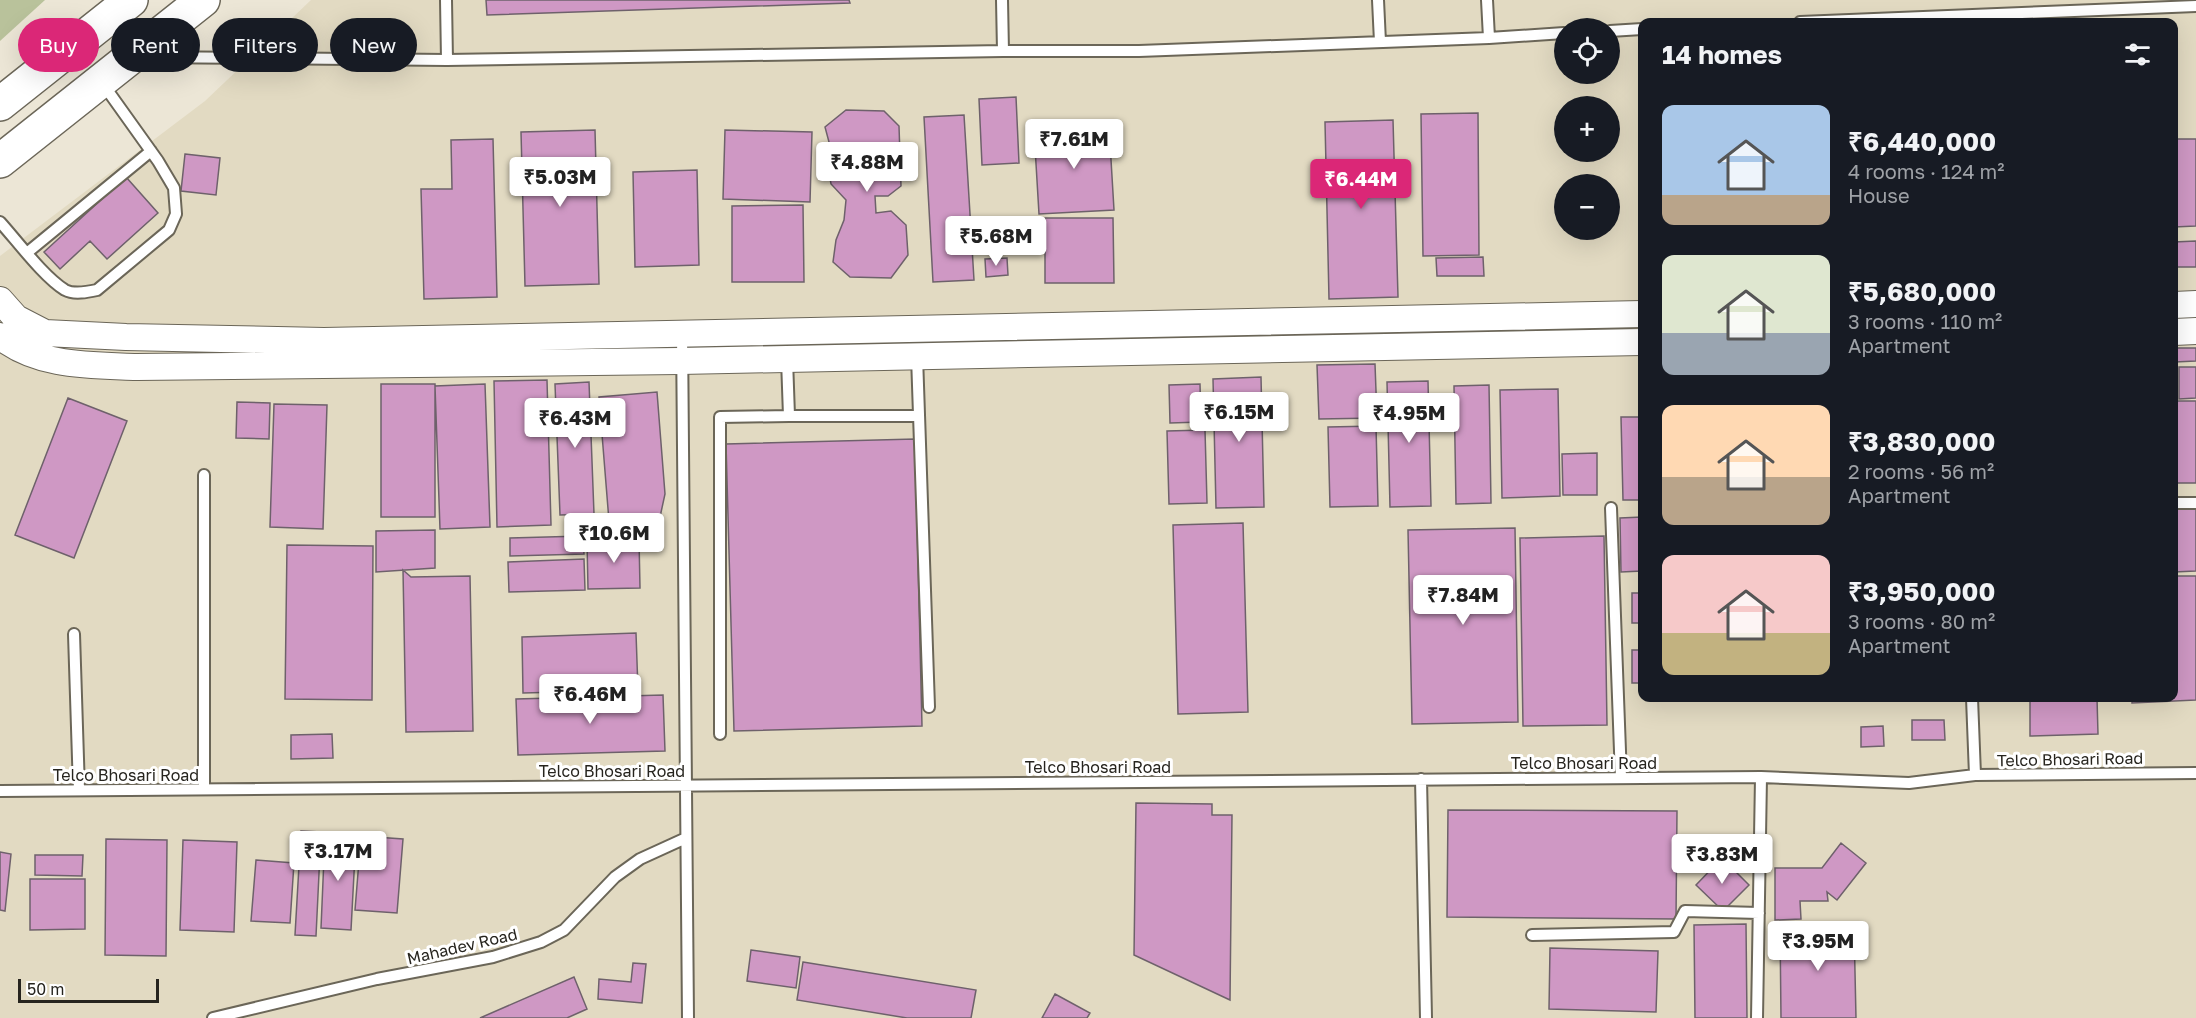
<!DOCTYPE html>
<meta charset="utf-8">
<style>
body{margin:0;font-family:"Golos Text",sans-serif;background:#242831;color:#f1f3f6;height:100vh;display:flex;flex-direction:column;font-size:22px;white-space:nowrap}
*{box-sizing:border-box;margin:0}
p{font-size:20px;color:#9ea1a6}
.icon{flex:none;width:33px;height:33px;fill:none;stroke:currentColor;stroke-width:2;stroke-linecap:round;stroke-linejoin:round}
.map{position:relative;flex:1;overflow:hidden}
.details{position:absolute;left:1638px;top:18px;width:540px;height:684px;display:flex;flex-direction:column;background:#171b24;border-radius:12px;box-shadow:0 6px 24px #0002}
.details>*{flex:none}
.hud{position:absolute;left:18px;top:18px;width:570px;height:54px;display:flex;gap:12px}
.fabs{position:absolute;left:1554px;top:18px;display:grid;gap:12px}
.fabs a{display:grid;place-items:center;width:66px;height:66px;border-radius:50%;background:#171b24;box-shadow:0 6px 24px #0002;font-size:30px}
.scale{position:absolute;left:18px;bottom:15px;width:141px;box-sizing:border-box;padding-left:6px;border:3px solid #26241e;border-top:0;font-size:16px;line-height:21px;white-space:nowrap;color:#26241e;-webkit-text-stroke:4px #fff;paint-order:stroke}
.price{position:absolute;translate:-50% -51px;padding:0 14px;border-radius:6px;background:#fff;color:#222;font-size:20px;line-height:39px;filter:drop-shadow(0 2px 3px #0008)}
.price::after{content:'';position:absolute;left:50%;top:36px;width:18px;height:14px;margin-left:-9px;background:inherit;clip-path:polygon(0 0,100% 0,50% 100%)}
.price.selected{background:#db2777;color:#fff}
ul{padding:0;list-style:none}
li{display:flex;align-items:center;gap:18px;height:150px;padding:0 24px}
li span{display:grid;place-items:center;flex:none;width:168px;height:120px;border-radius:12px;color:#555}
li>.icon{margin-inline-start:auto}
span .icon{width:72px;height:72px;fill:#fffc;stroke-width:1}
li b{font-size:26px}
h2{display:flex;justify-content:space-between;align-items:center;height:72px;padding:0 24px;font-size:26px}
.tag{padding:0 21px;border-radius:27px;background:#171b24;box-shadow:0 6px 24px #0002;font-size:21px;line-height:54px}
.tag.selected{background:#db2777;color:#fff}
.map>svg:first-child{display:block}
.built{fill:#e2dac2;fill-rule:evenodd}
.green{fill:#b9c29b}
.building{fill:#cf98c4;stroke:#6e616b;stroke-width:1.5}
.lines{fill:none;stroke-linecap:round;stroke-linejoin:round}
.service-casing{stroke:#6b6658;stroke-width:14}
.tertiary-casing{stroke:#6b6658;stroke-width:28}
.primary-casing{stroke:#6b6658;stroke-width:36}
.service{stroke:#fff;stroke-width:10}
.tertiary{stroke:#fff;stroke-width:26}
.primary{stroke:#fff;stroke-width:33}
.labels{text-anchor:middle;stroke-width:6;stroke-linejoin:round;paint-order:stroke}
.street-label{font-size:16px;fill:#26241e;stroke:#fff}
</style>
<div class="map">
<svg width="2196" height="1018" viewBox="0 0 2196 1018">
<rect width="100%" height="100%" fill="#ece6d6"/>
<!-- built -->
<path class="built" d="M311,0H2196V1018H0V256L205,101ZM1642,22H2174V698H1642ZM1564,28H1610V74H1564ZM1564,106H1610V152H1564ZM1564,184H1610V230H1564Z"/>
<!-- green -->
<path class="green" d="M0,0H45L0,41Z"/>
<!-- building -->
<path class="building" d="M486,0H849L850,3L487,15Z
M1016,97L1019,163L982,165L979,99Z
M846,110L884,111L899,126L901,186L888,196H875L876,213L891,211L906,225L908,255L891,278L850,277L833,262L836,240L844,220L846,200L831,184L827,162L829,142L825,127Z
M1478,113L1479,255L1423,256L1421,114Z
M964,115L974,280L933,282L924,117Z
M1393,120L1398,297L1329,299L1325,122Z
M1109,126L1114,210L1039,214L1034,130Z
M595,130L599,284L525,286L521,132Z
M725,130L812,132L810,202L723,199Z
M493,139L497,297L424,299L421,189H452L451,140Z
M2174,139H2196V226L2174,227Z
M185,154L220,158L216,195L181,191Z
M697,170L699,265L635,267L633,172Z
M126,177L158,213L107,259L90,241L60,269L44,252Z
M803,205L804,282H732V206Z
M1045,218H1113L1114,283H1045Z
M2196,241V267H2174V242Z
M1483,257L1484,276H1437L1436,258Z
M1007,258L1008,275L986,277L985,259Z
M2175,348H2196V361L2175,362Z
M1375,364L1377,418L1319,419L1317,365Z
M2179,367H2196V398L2179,399Z
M1261,377L1264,507L1216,508L1213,379Z
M547,380L551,525L497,527L494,381Z
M1428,381L1431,506L1390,507L1387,382Z
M589,382L594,514L560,515L555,384Z
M381,384H435V517H381Z
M485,384L490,527L440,529L435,386Z
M1200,384L1201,422L1170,423L1169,385Z
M1489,385L1491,503L1456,504L1454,386Z
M1558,389L1560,496L1502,498L1500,390Z
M657,392L665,494L660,517L609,521L599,397Z
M68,398L127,421L74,558L15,535Z
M2174,401H2196V483H2176Z
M237,402L270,403L269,439L236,438Z
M274,404L327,405L323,529L270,527Z
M1621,417H1642V500H1623Z
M1376,426L1378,506L1330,507L1328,427Z
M1205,430L1207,503L1169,504L1167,431Z
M915,439L922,726L734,731L726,444Z
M1597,453V495H1563L1562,454Z
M2196,506V571L2174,572V507Z
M1642,517V571L1621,572L1620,518Z
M1243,523L1248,712L1178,714L1173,525Z
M1515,528L1518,722L1412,724L1408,530Z
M435,530V568L376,572V531Z
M583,536L584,554L510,556V538Z
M1604,536L1607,725L1523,726L1520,538Z
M639,539L640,588L588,589L587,541Z
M287,545L373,546L372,700L285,699Z
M584,559L585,590L509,592L508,562Z
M403,570L411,577L470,576L473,731L406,732Z
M2174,576H2196V700L2132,703V698H2174Z
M1632,593H1642V623H1632Z
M636,633L638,690L523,693L522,637Z
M1632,650H1642V683H1632Z
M663,695L665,751L518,755L516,699Z
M2030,698H2097L2098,734L2030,736Z
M1912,720H1944L1945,740H1912Z
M1883,726L1884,746L1861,747V727Z
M332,734L333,758L291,759V735Z
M1136,803L1212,804V815H1232L1230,1000L1134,955Z
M1448,810L1677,811L1676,919L1447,917Z
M301,831L321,832L316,936L295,935Z
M325,834L356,836L351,930L321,928Z
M361,836L403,839L397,913L355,910Z
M106,839L167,840L166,956L105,955Z
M183,840L237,842L234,932L180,930Z
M1841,843L1866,863L1837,900L1827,892L1828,901H1800L1801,919L1775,920V868H1822Z
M0,852L11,854L5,911L0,910Z
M35,855H83L82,876L35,875Z
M1722,858L1749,885L1723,911L1696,885Z
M256,860L294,863L290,923L251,921Z
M30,879H85V929L30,930Z
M1746,924L1747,1018H1695L1694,925Z
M1854,926L1856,1018H1781L1780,927Z
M1550,948L1658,951L1656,1012L1549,1009Z
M751,950L800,957L796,988L747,981Z
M803,962L976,990L971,1018H907L797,1000Z
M633,963L646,964L642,1003L598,999L599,979L631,982Z
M574,977L587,1009L567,1018H480Z
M1055,994L1090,1013L1087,1018H1042Z"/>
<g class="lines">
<defs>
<path id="service" d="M446,0L447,60
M1002,0L1003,51
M1378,0L1380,42
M1487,0L1489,38L1564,33
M1800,22L2196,6
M1610,31L1642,29
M143,57L447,60L1003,51H1139L1489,38
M0,222C18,242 44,277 65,290C74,295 88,292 97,290L169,230L176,214L174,188L158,161L103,84
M28,252L151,151
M682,333L688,1018
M917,356L929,707
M789,416H919
M204,475V789
M2174,503H2196
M1611,508L1621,778
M74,634L79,790
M1972,698L1975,775
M720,734V417L789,416L787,359
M1421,779L1426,1018
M0,791L1761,777L1909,783L1975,775L2196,773
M1532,935L1674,932L1685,911L1759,913
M213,1018L377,979L493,957L541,942L564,930L615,877L640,859L686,838
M1757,1018L1761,777"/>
<path id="tertiary" d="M0,300L16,318L45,333L126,337L324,341L1642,314
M2174,305L2196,304
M2174,332L2196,331
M0,336C38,367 91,365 137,367L680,361L1642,342"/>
<path id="primary" d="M0,104L131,0
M0,161L203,0"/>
</defs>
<!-- service casing -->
<use href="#service" class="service-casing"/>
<!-- tertiary casing -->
<use href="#tertiary" class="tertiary-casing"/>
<!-- primary casing -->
<use href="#primary" class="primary-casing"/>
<!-- service -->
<use href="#service" class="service"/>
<!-- tertiary -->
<use href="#tertiary" class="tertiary"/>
<!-- primary -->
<use href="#primary" class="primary"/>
</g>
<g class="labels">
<!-- street labels -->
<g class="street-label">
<text transform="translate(2070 759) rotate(-1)" y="6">Telco Bhosari Road</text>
<text x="1584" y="769">Telco Bhosari Road</text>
<text x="1098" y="773">Telco Bhosari Road</text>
<text x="612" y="777">Telco Bhosari Road</text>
<text x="126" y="781">Telco Bhosari Road</text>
<text transform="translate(462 946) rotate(-13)" y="6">Mahadev Road</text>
</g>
</g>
</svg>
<div class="fabs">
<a><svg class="icon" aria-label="locate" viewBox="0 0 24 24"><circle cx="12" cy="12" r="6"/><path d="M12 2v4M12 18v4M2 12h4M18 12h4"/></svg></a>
<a>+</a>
<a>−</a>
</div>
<div class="scale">50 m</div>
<b class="price" style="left:1074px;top:170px">₹7.61M</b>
<b class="price" style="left:867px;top:193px">₹4.88M</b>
<b class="price" style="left:560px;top:208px">₹5.03M</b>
<b class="price selected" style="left:1361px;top:210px">₹6.44M</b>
<b class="price" style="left:996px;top:267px">₹5.68M</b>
<b class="price" style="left:1239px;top:443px">₹6.15M</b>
<b class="price" style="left:1409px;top:444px">₹4.95M</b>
<b class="price" style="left:575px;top:449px">₹6.43M</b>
<b class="price" style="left:614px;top:564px">₹10.6M</b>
<b class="price" style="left:1463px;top:626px">₹7.84M</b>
<b class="price" style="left:590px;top:725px">₹6.46M</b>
<b class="price" style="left:338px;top:882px">₹3.17M</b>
<b class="price" style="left:1722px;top:885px">₹3.83M</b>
<b class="price" style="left:1818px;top:972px">₹3.95M</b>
<div class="hud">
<a class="tag selected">Buy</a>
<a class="tag">Rent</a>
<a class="tag">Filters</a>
<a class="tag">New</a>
</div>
<section class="details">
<h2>14 homes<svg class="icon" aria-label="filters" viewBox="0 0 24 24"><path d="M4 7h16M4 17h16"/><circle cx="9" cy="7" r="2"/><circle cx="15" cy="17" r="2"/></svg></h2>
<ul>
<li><span style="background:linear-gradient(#a9c7e8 75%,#b9a48a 0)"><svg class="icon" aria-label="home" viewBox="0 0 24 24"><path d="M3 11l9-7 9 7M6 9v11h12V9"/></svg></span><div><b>₹6,440,000</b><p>4 rooms · 124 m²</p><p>House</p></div></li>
<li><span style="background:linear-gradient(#dfe7d0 65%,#9aa5b1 0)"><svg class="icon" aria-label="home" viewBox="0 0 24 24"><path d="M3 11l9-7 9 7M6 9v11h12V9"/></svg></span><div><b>₹5,680,000</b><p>3 rooms · 110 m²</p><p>Apartment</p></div></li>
<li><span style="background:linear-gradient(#ffd9b3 60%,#b9a48a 0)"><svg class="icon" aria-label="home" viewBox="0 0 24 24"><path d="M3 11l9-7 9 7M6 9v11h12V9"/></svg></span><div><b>₹3,830,000</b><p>2 rooms · 56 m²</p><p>Apartment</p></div></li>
<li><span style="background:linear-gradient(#f6c9c9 65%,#c2b280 0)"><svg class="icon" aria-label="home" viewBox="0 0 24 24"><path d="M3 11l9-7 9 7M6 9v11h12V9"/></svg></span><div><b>₹3,950,000</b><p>3 rooms · 80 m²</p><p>Apartment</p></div></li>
</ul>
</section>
</div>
